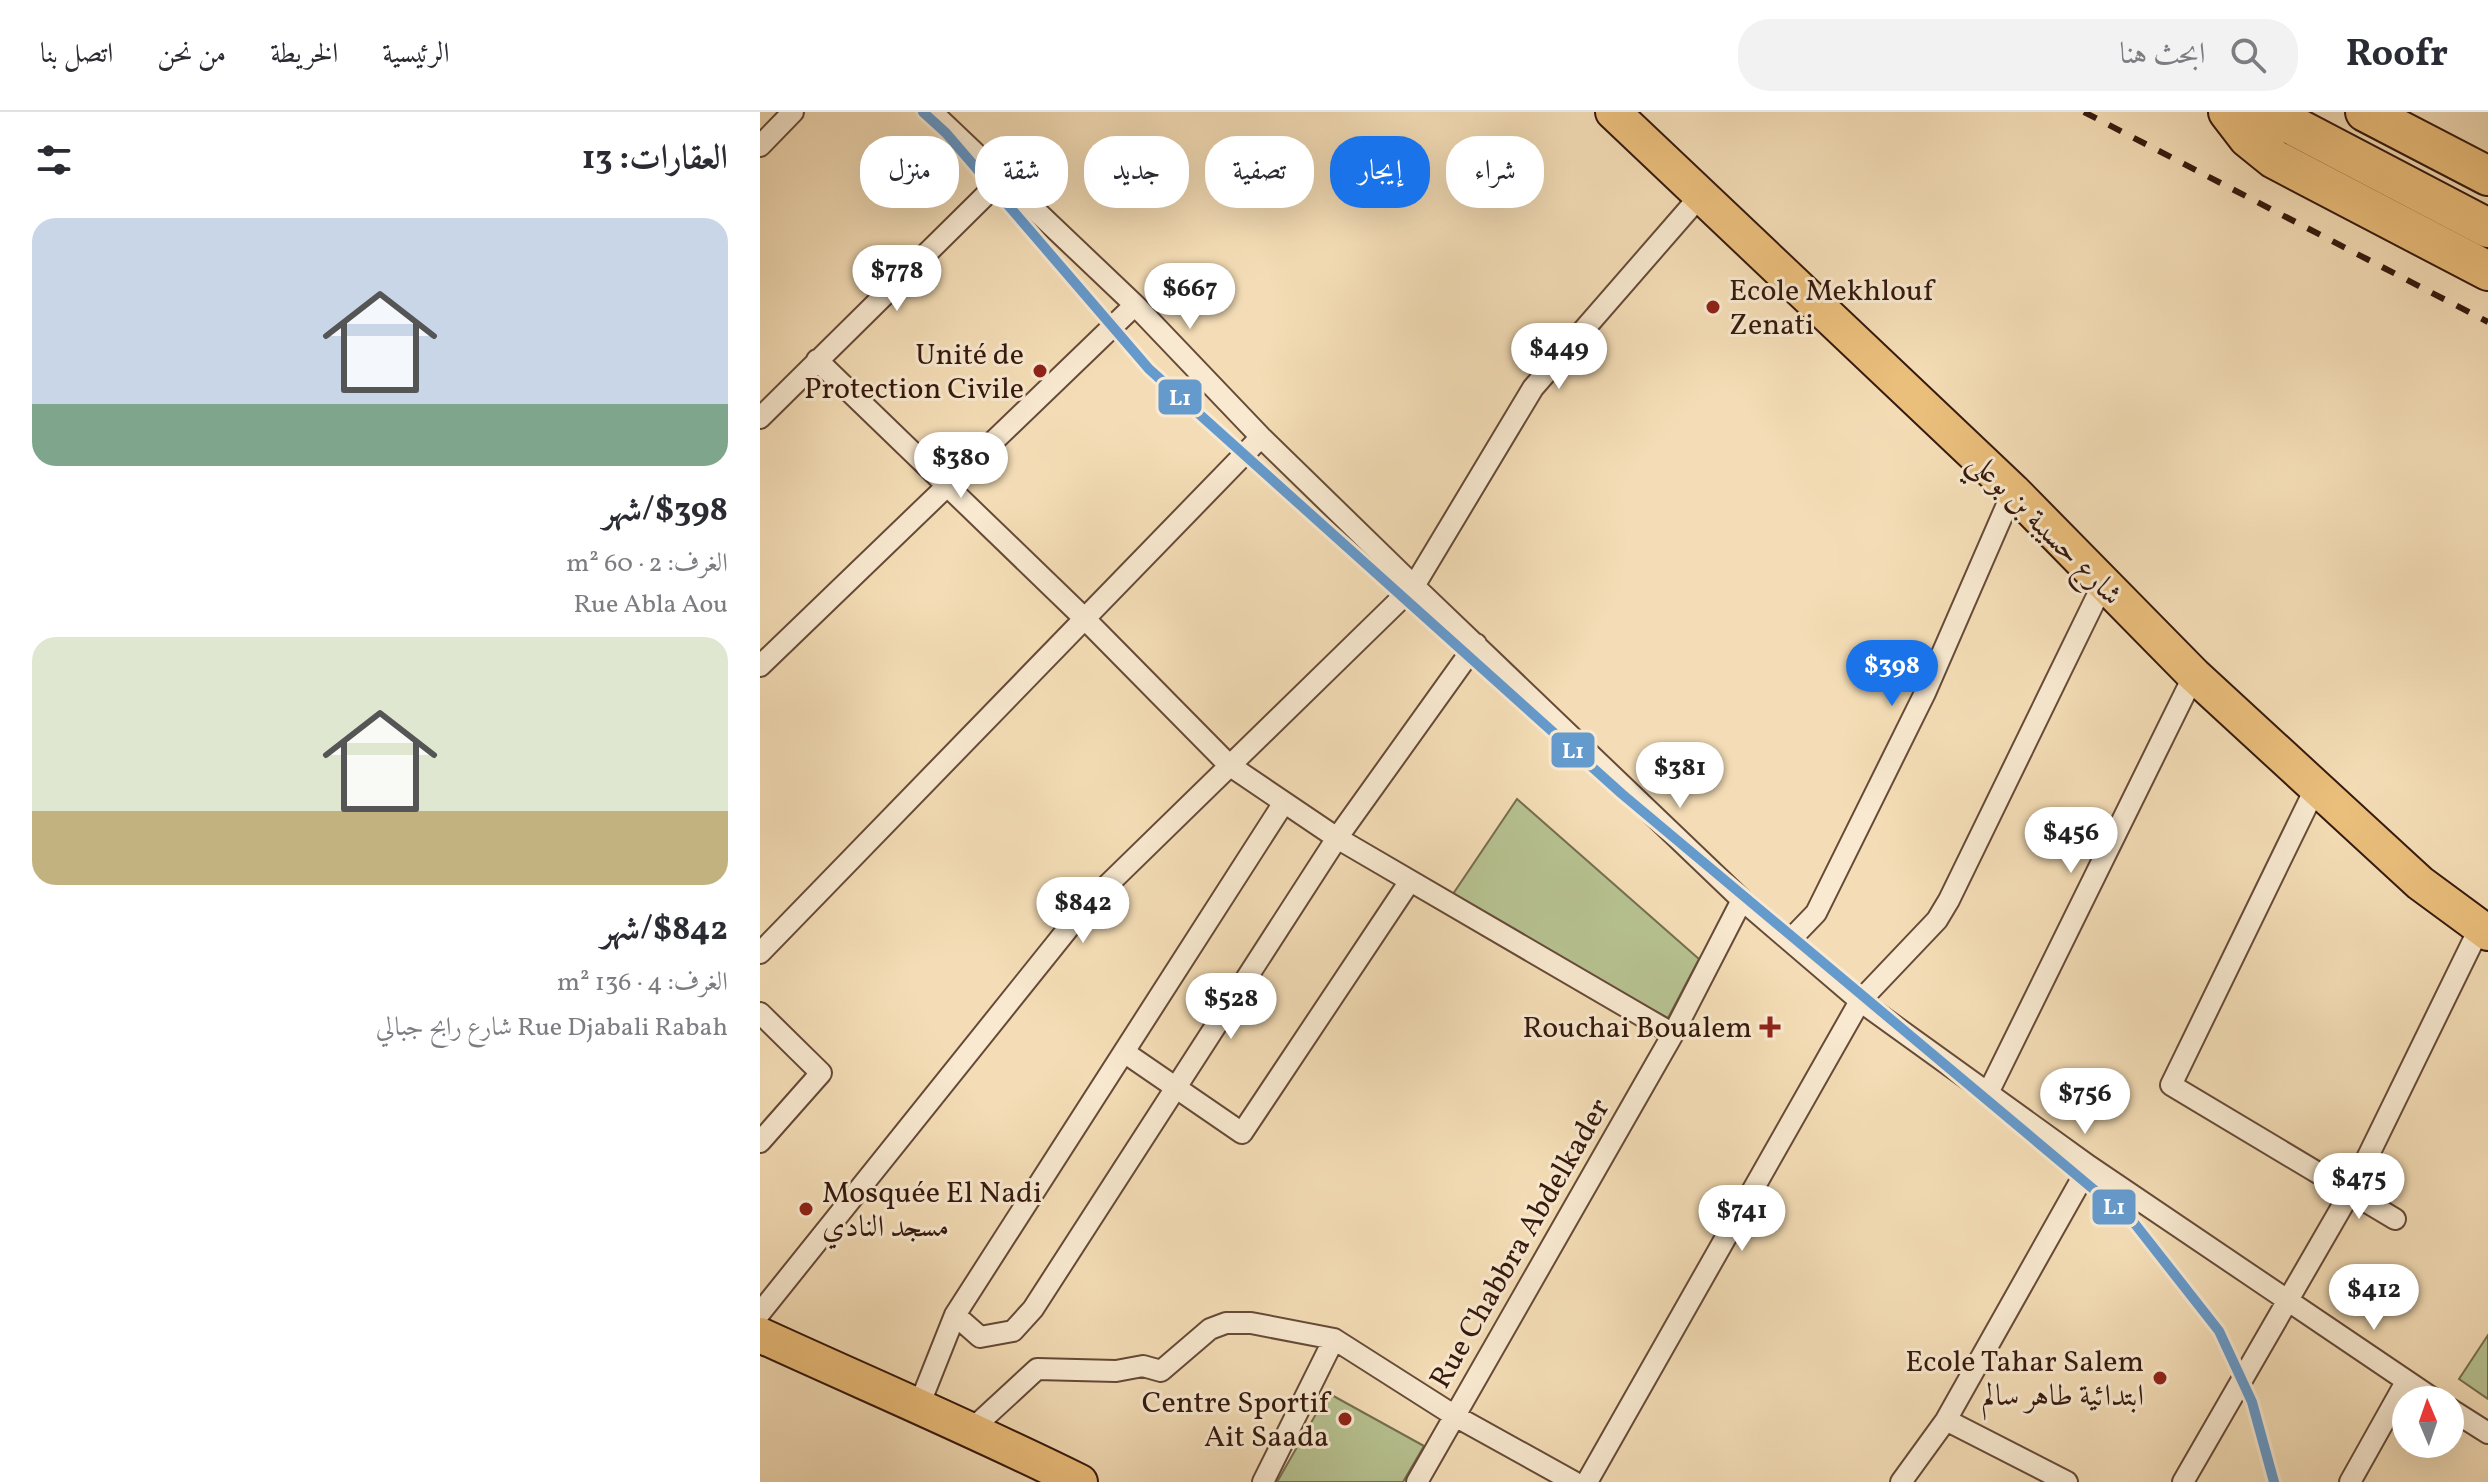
<!DOCTYPE html>
<html lang="ar">
<meta charset="utf-8">
<style>
body{margin:0;font-family:Vollkorn,Amiri,serif;background:#f2f2f3;color:#2b2b33;direction:rtl;height:100vh;display:flex;flex-direction:column;font-size:30px;white-space:nowrap}
*{box-sizing:border-box;margin:0}
p{font-size:26px;color:#7c7c81}
.icon{flex:none;width:44px;height:44px;fill:none;stroke:currentColor;stroke-width:2;stroke-linecap:round;stroke-linejoin:round}
.map{position:relative;flex:1;overflow:hidden;direction:ltr}
.side{display:flex;flex-direction:column;background:#fff;width:760px}
.side>*{flex:none}
.banner{position:absolute;left:24px;top:24px;width:760px;height:72px;direction:rtl;display:flex;gap:16px}
.needle{width:52px;rotate:358deg}
.tools{position:absolute;left:1632px;top:1274px;display:grid;gap:16px}
.tools a{display:grid;place-items:center;width:72px;height:72px;border-radius:50%;background:#fff;box-shadow:0 8px 32px #0002;font-size:40px}
.price{position:absolute;translate:-50% -68px;padding:0 18px;border-radius:28px;background:#fff;color:#222;font-size:26px;line-height:52px;filter:drop-shadow(0 2px 4px #0008)}
.price::after{content:'';position:absolute;left:50%;top:48px;width:24px;height:18px;margin-left:-12px;background:inherit;clip-path:polygon(0 0,100% 0,50% 100%)}
.price.active{background:#1a73e8;color:#fff}
ul{padding:0;list-style:none}
li{display:grid;align-content:center;gap:16px;height:424px;padding:0 32px}
li span{display:grid;place-items:center;height:248px;border-radius:24px;color:#555}
li>.icon{margin-inline-start:auto}
span .icon{width:144px;height:144px;fill:#fffc;stroke-width:1}
li b{font-size:34px}
h2{display:flex;justify-content:space-between;align-items:center;height:96px;padding:0 32px;font-size:34px}
.chip{padding:0 28px;border-radius:32px;background:#fff;box-shadow:0 8px 32px #0002;font-size:28px;line-height:72px}
.chip.active{background:#1a73e8;color:#fff}
header{display:flex;align-items:center;gap:48px;box-sizing:border-box;height:112px;padding:0 40px;background:#fff;border-bottom:2px solid #e1e1e2}
header strong{font-size:38px}
nav{display:flex;gap:44px;margin-inline-start:auto;font-size:28px}
.search{width:560px;height:72px;background:#f2f2f3;display:flex;align-items:center;gap:20px;box-sizing:border-box;padding:0 28px;border-radius:32px;color:#7c7c81;font-size:30px}
main{display:flex;flex:1;min-height:0}
.map>svg:first-child{display:block}
.green{fill:#b7c291;stroke:#766e50;stroke-width:2}
.lines{fill:none;stroke-linecap:round;stroke-linejoin:round}
.street-casing{stroke:#664a38;stroke-width:24}
.primary-casing{stroke:#36190e;stroke-width:38}
.highway-casing{stroke:#36190e;stroke-width:42}
.street{stroke:#f8e9d0;stroke-width:20}
.primary{stroke:#eabe7b;stroke-width:34}
.highway{stroke:#eabe7b;stroke-width:38}
.rail{stroke:#36190e;stroke-width:6;stroke-dasharray:14 14;stroke-linecap:butt}
.metro-1-casing{stroke:#f8e9d0;stroke-width:16}
.metro-1{stroke:#659acd;stroke-width:10}
.poi-dot{fill:#8f2418;stroke:#f8e9d0;stroke-width:3}
.labels{text-anchor:middle;stroke-width:6;stroke-linejoin:round;paint-order:stroke}
.poi-label{font-size:30px;fill:#36190e;stroke:#f8e9d0;text-anchor:end}
.street-label{font-size:30px;fill:#36190e;stroke:#f8e9d0}
.line-badge{stroke:#f8e9d0;stroke-width:3}
.badge-label{font-size:22px;text-anchor:middle;font-weight:bold;fill:#fff}
</style>
<header>
<strong>Roofr</strong>
<div class="search"><svg class="icon" aria-label="search" viewBox="0 0 24 24"><circle cx="10" cy="10" r="6"/><path d="M15 15l6 6"/></svg>ابحث هنا</div>
<nav><a>الرئيسية</a><a>الخريطة</a><a>من نحن</a><a>اتصل بنا</a></nav>
</header>
<main>
<div class="map">
<svg width="1728" height="1370" viewBox="0 0 1728 1370">
<rect width="100%" height="100%" fill="#f4ddb6"/>
<filter id="stains"><feTurbulence type="fractalNoise" baseFrequency=".0025" numOctaves="4"/><feColorMatrix values="0 0 0 0 .2 0 0 0 0 .09 0 0 0 0 .02 0 0 0 .5 -.17"/></filter>
<radialGradient id="worn" r=".72"><stop offset=".6" stop-color="#630" stop-opacity="0"/><stop offset="1" stop-color="#630" stop-opacity=".3"/></radialGradient>
<!-- green -->
<path class="green" d="M757,687L939,847L908,906L691,785Z
M1728,1223V1287L1699,1267Z
M568,1281L664,1334L643,1370H517Z"/>
<g class="lines">
<defs>
<path id="street" d="M172,0L375,193L501,325L654,474L982,788L1100,889L1329,1054L1675,1288
M0,34L33,0
M57,248L323,505L469,653L577,726L913,922
M0,306L243,66
M0,554L375,193
M1556,675L1411,973L1635,1107
M1030,828L1056,801L1165,581L1253,379
M0,841L501,325
M0,901L61,961L0,1030
M364,940L482,1021L650,769
M1228,981L1434,563
M0,1201L327,793L654,474L773,276L941,83
M195,1203L220,1225L253,1219L273,1197L577,726L716,532
M158,1296L195,1203L523,692
M1690,1297L1728,1321
M1186,1308L1307,1370
M212,1317L277,1257L356,1259L383,1254L401,1259L450,1217L466,1211H491L574,1227L695,1304L814,1370
M503,1370L574,1227
M657,1370L913,922L982,788
M827,1370L1100,889L1177,808L1189,788L1343,472
M1141,1370L1186,1308L1329,1054
M1423,1370L1591,1079L1719,817
M1590,1370L1646,1270"/>
<path id="primary" d="M853,0L1253,379L1434,563L1660,771L1728,821
M0,1223C107,1272 215,1318 320,1370"/>
<path id="highway" d="M1468,0L1488,26L1514,47L1728,159
M1507,0L1728,116
M1605,0L1728,64"/>
</defs>
<!-- street casing -->
<use href="#street" class="street-casing"/>
<!-- primary casing -->
<use href="#primary" class="primary-casing"/>
<!-- highway casing -->
<use href="#highway" class="highway-casing"/>
<!-- street -->
<use href="#street" class="street"/>
<!-- primary -->
<use href="#primary" class="primary"/>
<!-- highway -->
<use href="#highway" class="highway"/>
<!-- rail -->
<path class="rail" d="M1324,0L1728,210"/>
<defs>
<path id="metro-1" d="M163,0L186,21L389,257L862,682L1375,1112L1459,1219L1492,1290L1514,1370"/>
</defs>
<!-- metro-1 casing -->
<use href="#metro-1" class="metro-1-casing"/>
<!-- metro-1 -->
<use href="#metro-1" class="metro-1"/>
</g>
<!-- markers -->
<g class="poi-dot">
<circle cx="953" cy="195" r="8"/>
<circle cx="280" cy="259" r="8"/>
<path d="M1006 903h8v8h8v8h-8v8h-8v-8h-8v-8h8z"/>
<circle cx="46" cy="1097" r="8"/>
<circle cx="1400" cy="1266" r="8"/>
<circle cx="585" cy="1307" r="8"/>
</g>
<g class="labels">
<!-- poi labels -->
<g class="poi-label">
<text x="969" y="188" text-anchor="start">Ecole Mekhlouf<tspan x="969" dy="34">Zenati</tspan></text>
<text x="264" y="252">Unité de<tspan x="264" dy="34">Protection Civile</tspan></text>
<text x="992" y="925">Rouchai Boualem</text>
<text x="62" y="1090" text-anchor="start">Mosquée El Nadi<tspan x="62" dy="34">مسجد النادي</tspan></text>
<text x="1384" y="1259">Ecole Tahar Salem<tspan x="1384" dy="34">ابتدائية طاهر سالم</tspan></text>
<text x="569" y="1300">Centre Sportif<tspan x="569" dy="34">Ait Saada</tspan></text>
</g>
<!-- street labels -->
<g class="street-label">
<text transform="translate(1286 416) rotate(45)" y="10">شارع حسيبة بن بوعلي</text>
<text transform="translate(759 1131) rotate(-60)" y="10">Rue Chabbra Abdelkader</text>
</g>
</g>
<g class="line-badge">
<rect x="397" y="266" width="46" height="38" rx="8" fill="#659acd"/>
<rect x="790" y="619" width="46" height="38" rx="8" fill="#659acd"/>
<rect x="1331" y="1076" width="46" height="38" rx="8" fill="#659acd"/>
</g>
<g class="badge-label">
<text x="420" y="293">L1</text>
<text x="813" y="646">L1</text>
<text x="1354" y="1102">L1</text>
</g>
<rect width="100%" height="100%" filter="url(#stains)"/>
<rect width="100%" height="100%" fill="url(#worn)"/>
</svg>
<div class="tools">
<a><svg class="needle" viewBox="-14 -14 28 28"><path d="M0-13l5 13h-10z" fill="#e53935"/><path d="M0 13l5-13h-10z" fill="#7c7c81"/></svg></a>
</div>
<b class="price" style="left:137px;top:201px">$778</b>
<b class="price" style="left:430px;top:219px">$667</b>
<b class="price" style="left:799px;top:279px">$449</b>
<b class="price" style="left:201px;top:388px">$380</b>
<b class="price active" style="left:1132px;top:596px">$398</b>
<b class="price" style="left:920px;top:698px">$381</b>
<b class="price" style="left:1311px;top:763px">$456</b>
<b class="price" style="left:323px;top:833px">$842</b>
<b class="price" style="left:471px;top:929px">$528</b>
<b class="price" style="left:1325px;top:1024px">$756</b>
<b class="price" style="left:1599px;top:1109px">$475</b>
<b class="price" style="left:982px;top:1141px">$741</b>
<b class="price" style="left:1614px;top:1220px">$412</b>
<div class="banner">
<a class="chip">شراء</a>
<a class="chip active">إيجار</a>
<a class="chip">تصفية</a>
<a class="chip">جديد</a>
<a class="chip">شقة</a>
<a class="chip">منزل</a>
</div>
</div>
<section class="side">
<h2>العقارات: 13<svg class="icon" aria-label="filters" viewBox="0 0 24 24"><path d="M4 7h16M4 17h16"/><circle cx="9" cy="7" r="2"/><circle cx="15" cy="17" r="2"/></svg></h2>
<ul>
<li><span style="background:linear-gradient(#c9d6e8 75%,#7fa58c 0)"><svg class="icon" aria-label="home" viewBox="0 0 24 24"><path d="M3 11l9-7 9 7M6 9v11h12V9"/></svg></span><div><b>$398/شهر</b><p>الغرف: 2 · 60 m²</p><p>Rue Abla Aou</p></div></li>
<li><span style="background:linear-gradient(#dfe7d0 70%,#c2b280 0)"><svg class="icon" aria-label="home" viewBox="0 0 24 24"><path d="M3 11l9-7 9 7M6 9v11h12V9"/></svg></span><div><b>$842/شهر</b><p>الغرف: 4 · 136 m²</p><p>Rue Djabali Rabah شارع رابح جبالي</p></div></li>
</ul>
</section>
</main>
